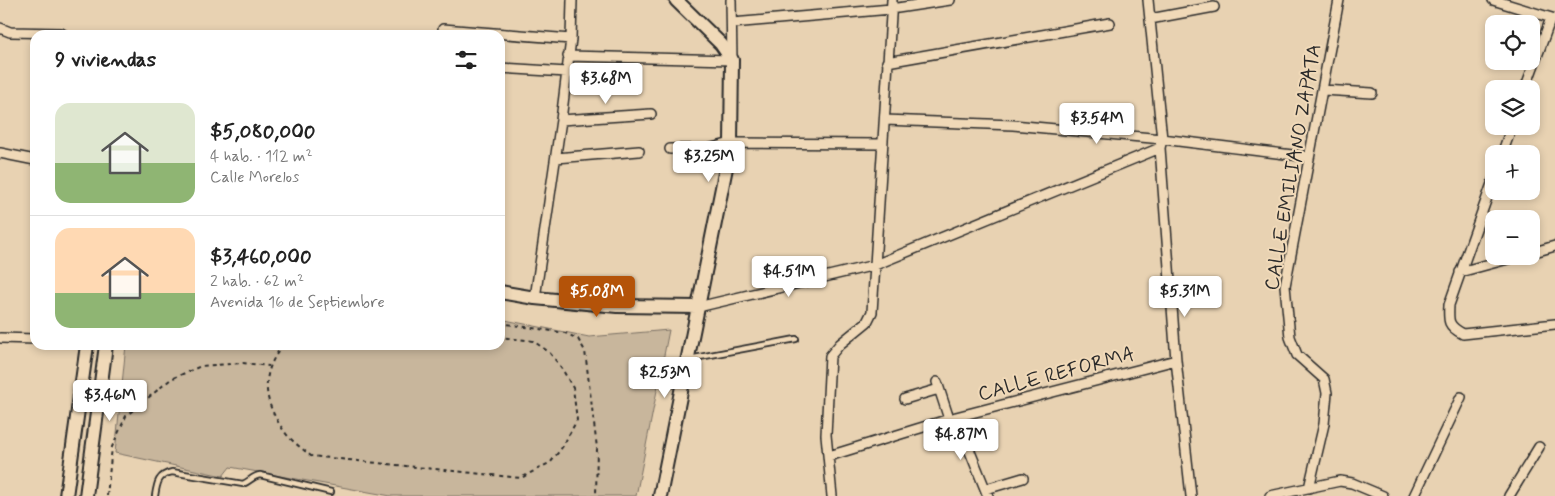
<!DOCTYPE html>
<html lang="es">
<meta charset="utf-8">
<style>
body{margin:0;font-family:Mynerve,sans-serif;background:#f2f2f2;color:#222;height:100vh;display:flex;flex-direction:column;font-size:19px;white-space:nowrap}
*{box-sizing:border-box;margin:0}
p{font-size:16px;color:#767676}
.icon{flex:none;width:28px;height:28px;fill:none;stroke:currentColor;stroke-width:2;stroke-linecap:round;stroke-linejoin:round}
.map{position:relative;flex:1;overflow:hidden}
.side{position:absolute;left:30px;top:30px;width:475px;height:320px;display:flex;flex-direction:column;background:#fff;border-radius:15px;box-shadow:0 2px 8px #0003}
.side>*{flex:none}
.buttons{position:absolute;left:1485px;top:15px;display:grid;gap:10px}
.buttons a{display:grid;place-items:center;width:55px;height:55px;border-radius:10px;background:#fff;box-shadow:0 2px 8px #0003;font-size:25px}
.price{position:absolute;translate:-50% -42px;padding:0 11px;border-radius:5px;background:#fff;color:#222;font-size:16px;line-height:32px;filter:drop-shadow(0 1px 2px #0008)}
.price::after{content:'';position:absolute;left:50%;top:30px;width:15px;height:11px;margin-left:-8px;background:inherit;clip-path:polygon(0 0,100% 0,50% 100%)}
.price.selected{background:#b45309;color:#fff}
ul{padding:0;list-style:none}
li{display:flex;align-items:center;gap:15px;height:125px;padding:0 25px}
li+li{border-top:1px solid #e0e0e0}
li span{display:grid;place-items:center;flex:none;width:140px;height:100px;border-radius:15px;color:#555}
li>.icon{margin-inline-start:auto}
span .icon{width:60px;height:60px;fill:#fffc;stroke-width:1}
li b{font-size:21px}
h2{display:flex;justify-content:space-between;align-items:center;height:60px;padding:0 25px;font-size:21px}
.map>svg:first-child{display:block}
.green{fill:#c8b69c;stroke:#7a7064}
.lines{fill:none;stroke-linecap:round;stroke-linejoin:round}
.lane-casing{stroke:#2b2b2b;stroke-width:8}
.street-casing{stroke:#2b2b2b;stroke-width:12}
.secondary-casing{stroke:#2b2b2b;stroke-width:16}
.path{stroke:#2b2b2b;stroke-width:2;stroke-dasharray:4 4;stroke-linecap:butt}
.lane{stroke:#f0d9b8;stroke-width:4.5}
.street{stroke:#f0d9b8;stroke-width:9}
.secondary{stroke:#f0d9b8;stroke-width:12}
.labels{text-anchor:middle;stroke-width:4;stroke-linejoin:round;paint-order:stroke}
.street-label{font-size:20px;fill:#2b2b2b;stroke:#f0d9b8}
</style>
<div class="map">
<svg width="1555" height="496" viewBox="0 0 1555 496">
<rect width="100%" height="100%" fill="#e8d2b2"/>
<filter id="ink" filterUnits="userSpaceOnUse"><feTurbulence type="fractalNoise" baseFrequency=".02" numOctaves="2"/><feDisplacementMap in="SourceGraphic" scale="10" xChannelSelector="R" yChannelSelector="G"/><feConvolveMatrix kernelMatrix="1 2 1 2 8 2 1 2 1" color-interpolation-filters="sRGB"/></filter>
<g filter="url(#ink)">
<!-- green -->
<path class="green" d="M500,319L589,337L669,330L636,496H391L230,467L223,476L115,453L126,345H500Z"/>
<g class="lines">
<defs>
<path id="lane" d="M689,359L796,339
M155,496C157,483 158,475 172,472L243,484C250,481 253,476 260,475L331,492"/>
<path id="street" d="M1148,0L1162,139L1160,148L1176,360L1191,496
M1493,0L1555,19
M1150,19L1214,7
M732,23L891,9L950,0
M0,28L10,32L61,33L64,35
M443,29L571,39
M568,56L732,60L731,0
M887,62L1110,23
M500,68L567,72
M1525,89L1551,18
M1323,90L1372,93
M561,120L651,114
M885,120L1013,125L1162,139L1309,157
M670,149H708L731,143L883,144
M0,153L35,160
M1502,154L1512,126
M556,158L639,151
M1494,178L1449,305C1448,322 1448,326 1463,334L1555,324
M1531,253L1555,246
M1460,272L1519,256
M535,298L561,120L571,39L572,0
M698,307L875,265L1160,148
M0,338L35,339
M937,382L949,419
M905,399L939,389
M956,417L988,496
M829,456L956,417L1176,360
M1309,488L1324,424L1327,393L1324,379L1297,355L1290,337L1285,286L1339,0
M986,489L1023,478
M832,496L826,435L830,356L840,344L867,322L872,312L892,0
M1270,496L1340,481L1352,483L1383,496
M1414,496L1461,397
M1509,496L1539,447"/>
<path id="secondary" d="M500,292L535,298L617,306L698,307
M66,496L87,345
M86,496L106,345
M660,496L731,143L732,60L721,44L676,0"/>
</defs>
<!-- lane casing -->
<use href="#lane" class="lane-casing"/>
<!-- street casing -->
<use href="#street" class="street-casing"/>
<!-- secondary casing -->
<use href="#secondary" class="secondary-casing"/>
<!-- path -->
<path class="path" d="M500,323L565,333L578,339L585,351L597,448L596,496
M283,345C258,376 264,405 287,435C294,443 303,449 311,456L521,478L551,462L563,446L577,420L573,388L561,367L549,352L533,341L500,337
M107,496L112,447L126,416L171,379L201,366L243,363L269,366"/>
<!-- lane -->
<use href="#lane" class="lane"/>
<!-- street -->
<use href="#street" class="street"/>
<!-- secondary -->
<use href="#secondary" class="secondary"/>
</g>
</g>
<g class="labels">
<!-- street labels -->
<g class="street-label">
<text transform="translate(1292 167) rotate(-80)" y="7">CALLE EMILIANO ZAPATA</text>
<text transform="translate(1056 373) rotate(-15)" y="7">CALLE REFORMA</text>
</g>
</g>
</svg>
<div class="buttons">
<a><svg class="icon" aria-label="locate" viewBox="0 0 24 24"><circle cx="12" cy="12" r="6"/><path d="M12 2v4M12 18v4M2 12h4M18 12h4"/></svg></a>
<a><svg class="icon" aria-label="layers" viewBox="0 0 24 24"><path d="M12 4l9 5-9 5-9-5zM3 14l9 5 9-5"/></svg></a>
<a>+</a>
<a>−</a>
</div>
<b class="price" style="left:606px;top:105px">$3.68M</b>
<b class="price" style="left:1097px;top:145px">$3.54M</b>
<b class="price" style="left:709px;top:183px">$3.25M</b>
<b class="price" style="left:789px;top:298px">$4.51M</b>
<b class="price selected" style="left:597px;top:318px">$5.08M</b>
<b class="price" style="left:1185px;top:318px">$5.31M</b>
<b class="price" style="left:665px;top:399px">$2.53M</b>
<b class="price" style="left:110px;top:422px">$3.46M</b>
<b class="price" style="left:961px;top:461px">$4.87M</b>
<section class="side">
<h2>9 viviendas<svg class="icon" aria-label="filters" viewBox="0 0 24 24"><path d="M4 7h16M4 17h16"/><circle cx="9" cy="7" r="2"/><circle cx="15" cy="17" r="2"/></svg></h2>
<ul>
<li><span style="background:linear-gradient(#dfe7d0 60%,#8fb573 0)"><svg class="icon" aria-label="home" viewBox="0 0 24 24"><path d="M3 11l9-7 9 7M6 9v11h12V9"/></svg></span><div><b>$5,080,000</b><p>4 hab. · 112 m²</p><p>Calle Morelos</p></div></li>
<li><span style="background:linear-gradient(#ffd9b3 65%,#8fb573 0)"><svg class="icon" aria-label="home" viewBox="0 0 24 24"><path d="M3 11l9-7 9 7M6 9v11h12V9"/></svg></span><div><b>$3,460,000</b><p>2 hab. · 62 m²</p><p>Avenida 16 de Septiembre</p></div></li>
</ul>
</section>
</div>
